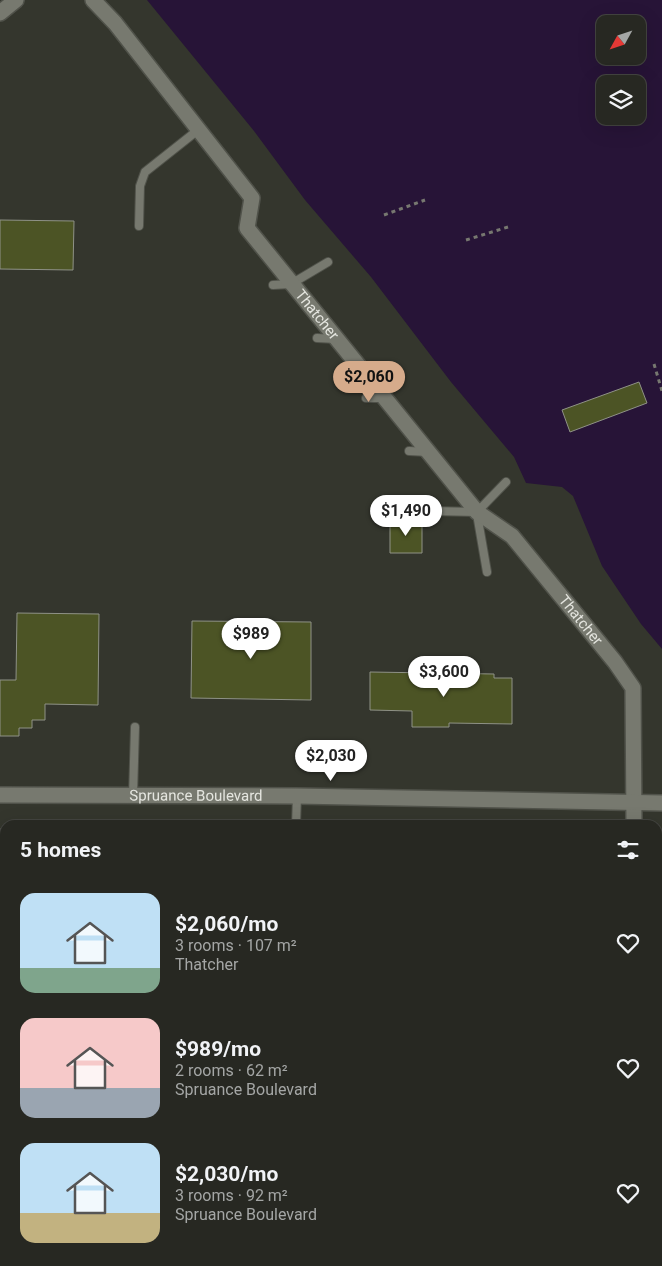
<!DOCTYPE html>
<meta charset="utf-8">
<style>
body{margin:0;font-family:Roboto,sans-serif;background:#2f302a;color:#f1f3f6;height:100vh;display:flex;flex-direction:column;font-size:19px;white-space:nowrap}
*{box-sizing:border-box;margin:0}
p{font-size:16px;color:#a4a6a5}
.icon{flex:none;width:28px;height:28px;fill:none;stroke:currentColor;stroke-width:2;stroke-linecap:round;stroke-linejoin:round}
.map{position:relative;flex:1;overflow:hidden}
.drawer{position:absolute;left:0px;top:820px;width:662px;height:446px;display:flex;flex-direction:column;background:#272822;border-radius:15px 15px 0 0;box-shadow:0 5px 20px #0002,0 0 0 1px #434440}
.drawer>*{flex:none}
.needle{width:32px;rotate:230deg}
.controls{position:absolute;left:596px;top:15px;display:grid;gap:10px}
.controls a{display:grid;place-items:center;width:50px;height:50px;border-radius:10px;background:#272822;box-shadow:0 5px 20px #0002,0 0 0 1px #434440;font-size:25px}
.price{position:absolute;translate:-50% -42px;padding:0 11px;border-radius:18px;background:#fff;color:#222;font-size:16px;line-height:32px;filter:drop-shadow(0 1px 2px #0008)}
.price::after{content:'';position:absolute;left:50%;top:30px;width:15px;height:11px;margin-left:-8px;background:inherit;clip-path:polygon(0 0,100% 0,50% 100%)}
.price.selected{background:#d6ab8b;color:#111}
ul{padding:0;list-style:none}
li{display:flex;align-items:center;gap:15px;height:125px;padding:0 20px}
li span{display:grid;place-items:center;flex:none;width:140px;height:100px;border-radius:15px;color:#555}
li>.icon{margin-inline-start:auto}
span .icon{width:60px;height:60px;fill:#fffc;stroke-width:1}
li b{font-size:21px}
h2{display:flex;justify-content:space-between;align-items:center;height:60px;padding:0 20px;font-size:21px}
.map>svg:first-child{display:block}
.water{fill:#271437;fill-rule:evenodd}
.building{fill:#4c5425;stroke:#8f9287}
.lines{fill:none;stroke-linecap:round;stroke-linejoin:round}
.service-casing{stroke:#50524a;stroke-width:10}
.minor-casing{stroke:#50524a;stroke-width:18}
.path{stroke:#777870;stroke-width:3;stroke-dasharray:4 4;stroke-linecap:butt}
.service{stroke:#77796f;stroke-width:8}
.minor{stroke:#77796f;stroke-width:15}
.labels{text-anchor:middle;stroke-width:4;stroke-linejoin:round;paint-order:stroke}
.street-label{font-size:15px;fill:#e4e5df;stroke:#1c1d19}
</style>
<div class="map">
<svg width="662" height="1266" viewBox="0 0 662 1266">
<rect width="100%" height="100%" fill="#34362d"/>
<!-- water -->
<path class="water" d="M147,0H662V649L641,624L602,566L573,496L562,487L526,483L514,457L451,382L371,277L305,200L254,131ZM605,24H638V56H605ZM605,84H638V116H605Z"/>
<!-- building -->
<path class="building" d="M0,220L74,221L73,270L0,269Z
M639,382L647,403L570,432L562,410Z
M390,520L422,521V553H390Z
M17,613L99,614L98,705L45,704V720H32V728H19V736H0V680H16Z
M192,621L311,622V700L191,698Z
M370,672L494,674V678H512V724L449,723V727H412V711L370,710Z"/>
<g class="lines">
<defs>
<path id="service" d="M139,226L140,186L145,172L198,130
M273,285L291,284L328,262
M317,338L336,339
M366,398H384
M409,451L428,452
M431,511L477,512L506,482
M477,514L487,572
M133,796L135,727
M296,825L297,796
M0,997H5
M658,1199H662
M337,1266L372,1262L373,1266"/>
<g id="minor">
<path id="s1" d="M93,0L115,23L252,198L247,228L477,512L512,536L615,662L633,688L634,825"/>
<path d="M0,13L16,0"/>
<path id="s2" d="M0,795L297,796L662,803"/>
<path d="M611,1266L616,1261"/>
</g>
</defs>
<!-- service casing -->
<use href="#service" class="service-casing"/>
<!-- minor casing -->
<use href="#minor" class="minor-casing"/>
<!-- path -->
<path class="path" d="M384,215L425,200
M466,240L508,227
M654,364L662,391
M0,830H5
M658,845H662"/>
<!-- service -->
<use href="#service" class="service"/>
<!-- minor -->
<use href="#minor" class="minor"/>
</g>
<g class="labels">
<!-- street labels -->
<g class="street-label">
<text dy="5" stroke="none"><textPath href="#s1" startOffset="396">Thatcher</textPath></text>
<text dy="5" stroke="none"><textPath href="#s1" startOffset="801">Thatcher</textPath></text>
<text dy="5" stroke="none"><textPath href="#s2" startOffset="196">Spruance Boulevard</textPath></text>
</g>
</g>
</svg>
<div class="controls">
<a><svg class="needle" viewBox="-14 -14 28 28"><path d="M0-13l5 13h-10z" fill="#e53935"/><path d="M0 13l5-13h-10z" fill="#a4a6a5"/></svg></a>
<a><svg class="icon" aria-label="layers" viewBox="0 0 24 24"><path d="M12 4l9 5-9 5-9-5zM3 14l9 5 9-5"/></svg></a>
</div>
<b class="price selected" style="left:369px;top:403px">$2,060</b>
<b class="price" style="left:406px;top:537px">$1,490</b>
<b class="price" style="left:251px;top:660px">$989</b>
<b class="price" style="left:444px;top:698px">$3,600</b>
<b class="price" style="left:331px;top:782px">$2,030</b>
<section class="drawer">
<h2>5 homes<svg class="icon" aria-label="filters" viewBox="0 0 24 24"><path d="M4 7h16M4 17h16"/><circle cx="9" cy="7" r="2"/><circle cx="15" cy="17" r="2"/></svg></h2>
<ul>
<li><span style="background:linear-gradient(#bfe0f5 75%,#7fa58c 0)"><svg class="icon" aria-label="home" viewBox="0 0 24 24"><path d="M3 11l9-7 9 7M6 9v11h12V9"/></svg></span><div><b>$2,060/mo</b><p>3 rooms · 107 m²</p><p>Thatcher</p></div><svg class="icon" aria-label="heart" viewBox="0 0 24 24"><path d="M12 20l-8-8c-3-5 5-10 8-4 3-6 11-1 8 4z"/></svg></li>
<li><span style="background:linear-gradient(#f6c9c9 70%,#9aa5b1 0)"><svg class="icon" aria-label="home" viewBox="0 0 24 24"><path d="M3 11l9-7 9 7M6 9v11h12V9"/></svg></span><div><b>$989/mo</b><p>2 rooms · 62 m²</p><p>Spruance Boulevard</p></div><svg class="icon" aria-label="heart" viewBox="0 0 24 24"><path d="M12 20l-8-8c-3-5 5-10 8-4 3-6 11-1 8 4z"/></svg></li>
<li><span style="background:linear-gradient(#bfe0f5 70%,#c2b280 0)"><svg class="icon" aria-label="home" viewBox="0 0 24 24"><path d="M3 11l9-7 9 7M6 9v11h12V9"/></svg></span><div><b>$2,030/mo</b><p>3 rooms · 92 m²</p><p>Spruance Boulevard</p></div><svg class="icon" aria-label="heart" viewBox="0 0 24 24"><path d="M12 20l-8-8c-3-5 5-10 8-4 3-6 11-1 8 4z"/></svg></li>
</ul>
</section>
</div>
